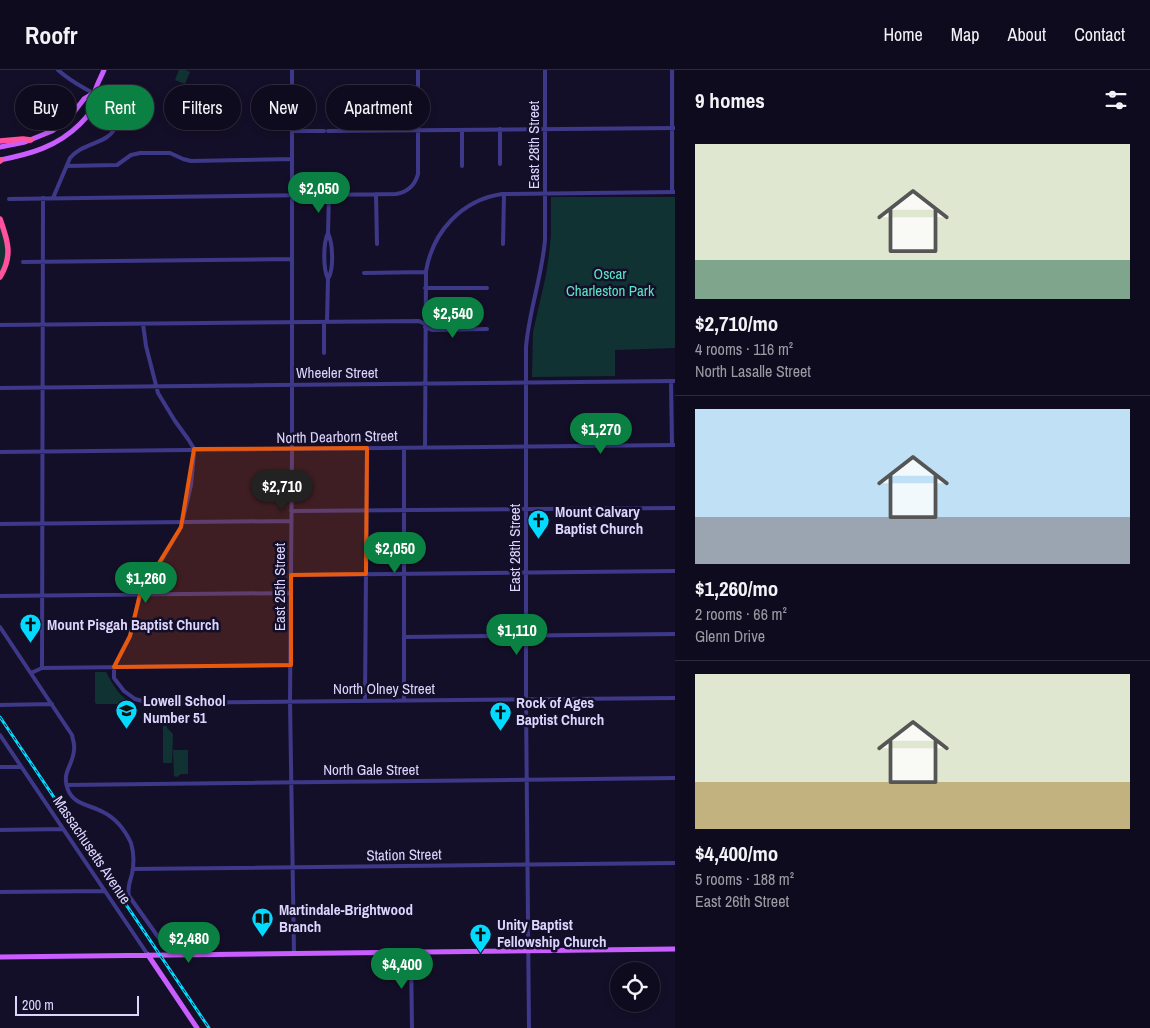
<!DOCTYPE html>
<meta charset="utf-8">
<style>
body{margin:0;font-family:"Archivo Narrow",sans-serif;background:#1d192b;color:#f1f3f6;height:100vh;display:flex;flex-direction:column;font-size:19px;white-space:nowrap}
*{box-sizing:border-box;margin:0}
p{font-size:16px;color:#9b9ba4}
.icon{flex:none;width:28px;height:28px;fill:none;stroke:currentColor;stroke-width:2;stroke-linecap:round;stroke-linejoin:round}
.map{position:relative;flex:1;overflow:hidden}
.sheet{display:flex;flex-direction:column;background:#0f0b1e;width:475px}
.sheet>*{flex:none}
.guide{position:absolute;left:15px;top:15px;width:475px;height:45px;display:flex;gap:10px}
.tools{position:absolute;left:610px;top:892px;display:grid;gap:10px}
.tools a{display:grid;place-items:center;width:50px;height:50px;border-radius:50%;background:#0f0b1e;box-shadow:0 2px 8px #0003,0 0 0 1px #2f2b3c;font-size:25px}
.scale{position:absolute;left:15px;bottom:12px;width:124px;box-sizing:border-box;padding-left:5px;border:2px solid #dcd6ff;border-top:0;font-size:14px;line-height:18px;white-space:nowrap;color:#dcd6ff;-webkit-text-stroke:4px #140f28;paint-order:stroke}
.price{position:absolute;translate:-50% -42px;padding:0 11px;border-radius:18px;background:#0b8043;color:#fff;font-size:16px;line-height:32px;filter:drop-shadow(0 1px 2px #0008)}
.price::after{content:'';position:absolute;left:50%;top:30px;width:15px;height:11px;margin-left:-8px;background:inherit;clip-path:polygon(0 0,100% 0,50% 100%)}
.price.on{background:#222;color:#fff}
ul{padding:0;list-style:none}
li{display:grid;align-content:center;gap:10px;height:265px;padding:0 20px}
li+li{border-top:1px solid #2f2b3c}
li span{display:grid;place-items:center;height:155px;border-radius:0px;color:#555}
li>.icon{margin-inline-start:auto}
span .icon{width:90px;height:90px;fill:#fffc;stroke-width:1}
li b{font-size:21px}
h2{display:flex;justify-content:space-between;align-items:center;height:60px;padding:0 20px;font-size:21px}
.pill{padding:0 18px;border-radius:22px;background:#0f0b1e;box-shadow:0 2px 8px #0003,0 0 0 1px #2f2b3c;font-size:18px;line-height:45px}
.pill.on{background:#0b8043;color:#fff}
header{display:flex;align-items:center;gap:30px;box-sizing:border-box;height:70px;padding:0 25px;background:#0f0b1e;border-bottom:1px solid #2f2b3c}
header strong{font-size:24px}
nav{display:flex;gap:28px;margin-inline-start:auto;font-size:18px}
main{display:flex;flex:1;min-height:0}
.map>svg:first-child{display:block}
.green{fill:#113232}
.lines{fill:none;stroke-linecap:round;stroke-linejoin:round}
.minor{stroke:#3e3889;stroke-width:4}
.major{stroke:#c95dff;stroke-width:5}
.highway{stroke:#ff519d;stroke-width:5.5}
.rail-casing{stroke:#02dbff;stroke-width:3}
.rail{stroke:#140f28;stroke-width:1;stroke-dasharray:4;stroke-linecap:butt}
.marked{fill:#e8590c;fill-opacity:0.2;stroke:#e8590c;stroke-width:4;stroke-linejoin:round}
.labels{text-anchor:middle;stroke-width:5;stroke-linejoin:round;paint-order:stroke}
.street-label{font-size:15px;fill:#dcd6ff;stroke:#140f28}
.park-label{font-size:15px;fill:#5ce5c8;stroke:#140f28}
.poi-label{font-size:15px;font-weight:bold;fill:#dcd6ff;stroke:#140f28;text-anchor:start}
</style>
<header>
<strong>Roofr</strong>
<nav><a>Home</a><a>Map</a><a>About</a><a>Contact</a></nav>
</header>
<main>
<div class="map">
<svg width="675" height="958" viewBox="0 0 675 958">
<rect width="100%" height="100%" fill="#140f28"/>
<!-- green -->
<path class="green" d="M179,0H185L190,2L185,14L175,10Z
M551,127H675V278L615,280V306L532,307L533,262L546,205L549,185L551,164Z
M0,156C7,177 8,183 0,203Z
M95,602H106C113,615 120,628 134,634H97L95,633Z
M163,656H167V658L173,664L172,693H163Z
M173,680H188V704H181L177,707L174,706Z"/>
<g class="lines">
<!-- minor -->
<path class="minor" d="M292,0V382L290,631L294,883
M500,59V94
M292,61H324
M328,61L675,58
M67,96L117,95L131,85L140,83H170L183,89L191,91L292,89
M462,96V60
M672,122V0
M376,124L377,174
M53,128L70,88C80,76 95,75 107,67C118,60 121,43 111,34C103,27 93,23 84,18C75,13 66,7 58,0
M9,129L396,124C408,122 415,115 418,104V0
M503,174L504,124
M23,192L292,189
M364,203L426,202
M328,209C334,199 333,174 328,163L329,124
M425,218H487
M324,252V283
M327,252L328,209C323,199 323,173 328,163
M143,254L146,276L158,323L175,351L188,369L193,377L194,383L191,415L181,457L157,498L141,521L130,566L114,597V608L124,621L135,629L150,633L675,628
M0,255L419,251L425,254
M425,257L432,260L487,259
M671,311L672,375
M0,318L675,311
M425,378L426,201C433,161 462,130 502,124L675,122
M0,382L675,375
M291,441L675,438
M0,454L291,451
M291,505L675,501
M0,526L291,523
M0,557L72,665C73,670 75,675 74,680C73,696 61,702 68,720C74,735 91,735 103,742C115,748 125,760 131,773C134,783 134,794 132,804C130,811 127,818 129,826L171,885
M404,567L675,564
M42,598L291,595
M31,603L42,598L43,128
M365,630L367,378
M404,630V378
M0,635L52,634
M0,665L148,885
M0,697H21
M67,715L675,708
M0,760L63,759
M133,799L675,793
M0,822L105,821
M411,882L412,958
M529,958L526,632V277C529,241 542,206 545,170V0"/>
<!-- major -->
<path class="major" d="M0,77L25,72L52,61L70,47L84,29L94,23
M0,90C30,84 57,77 80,54C85,49 91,43 94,36C96,32 94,26 95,21C97,14 101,7 104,0
M148,885L197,958
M0,887L675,879"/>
<!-- highway -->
<path class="highway" d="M0,71L23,69L31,70
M0,91L1,90
M0,149C8,171 13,186 0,207"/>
<defs>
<path id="rail" d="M0,647L209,958"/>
</defs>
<!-- rail casing -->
<use href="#rail" class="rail-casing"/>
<!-- rail -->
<use href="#rail" class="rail"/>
</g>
<!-- marked area -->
<path class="marked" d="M367,378L366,504L291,505V595L114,597L130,566L140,524L181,457L194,379Z"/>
<!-- icons -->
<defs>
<symbol id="church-pin" viewBox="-11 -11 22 30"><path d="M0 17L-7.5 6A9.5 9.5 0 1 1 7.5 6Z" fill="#02dbff" stroke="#140f28"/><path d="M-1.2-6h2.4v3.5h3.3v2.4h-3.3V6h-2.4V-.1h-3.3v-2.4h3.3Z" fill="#111"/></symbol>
<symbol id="school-pin" viewBox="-11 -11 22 30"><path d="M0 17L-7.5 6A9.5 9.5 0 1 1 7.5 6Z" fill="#02dbff" stroke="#140f28"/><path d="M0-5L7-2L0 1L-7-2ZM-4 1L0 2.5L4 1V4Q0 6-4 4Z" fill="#111"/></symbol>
<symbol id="library-pin" viewBox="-11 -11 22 30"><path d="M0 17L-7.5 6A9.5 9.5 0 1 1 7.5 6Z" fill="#02dbff" stroke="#140f28"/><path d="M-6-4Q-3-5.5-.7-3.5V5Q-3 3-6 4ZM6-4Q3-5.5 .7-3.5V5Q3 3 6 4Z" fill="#111"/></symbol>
</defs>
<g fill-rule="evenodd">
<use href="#church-pin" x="526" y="438" width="25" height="34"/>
<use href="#church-pin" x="18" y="542" width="25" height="34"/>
<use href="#school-pin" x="114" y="628" width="25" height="34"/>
<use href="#church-pin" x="488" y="630" width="25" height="34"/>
<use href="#library-pin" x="250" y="836" width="25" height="34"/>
<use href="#church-pin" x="468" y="852" width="25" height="34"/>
</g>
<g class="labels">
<!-- street labels -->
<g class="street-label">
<text transform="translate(534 75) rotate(-90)" y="5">East 28th Street</text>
<text x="337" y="308">Wheeler Street</text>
<text transform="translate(337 367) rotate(-1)" y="5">North Dearborn Street</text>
<text transform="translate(515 478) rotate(-90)" y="5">East 28th Street</text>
<text transform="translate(280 517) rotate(-90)" y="5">East 25th Street</text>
<text x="384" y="624">North Olney Street</text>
<text x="371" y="705">North Gale Street</text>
<text transform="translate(92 780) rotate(56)" y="5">Massachusetts Avenue</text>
<text transform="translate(404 785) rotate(-1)" y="5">Station Street</text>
</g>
<!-- park labels -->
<g class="park-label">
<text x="610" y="209">Oscar<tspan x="610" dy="17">Charleston Park</tspan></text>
</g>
<!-- poi labels -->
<g class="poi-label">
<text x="555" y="447">Mount Calvary<tspan x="555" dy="17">Baptist Church</tspan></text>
<text x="47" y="560">Mount Pisgah Baptist Church</text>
<text x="143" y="636">Lowell School<tspan x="143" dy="17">Number 51</tspan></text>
<text x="516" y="638">Rock of Ages<tspan x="516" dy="17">Baptist Church</tspan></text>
<text x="279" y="845">Martindale-Brightwood<tspan x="279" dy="17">Branch</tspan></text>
<text x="497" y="860">Unity Baptist<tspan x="497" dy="17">Fellowship Church</tspan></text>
</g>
</g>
</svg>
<div class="tools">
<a><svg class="icon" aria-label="locate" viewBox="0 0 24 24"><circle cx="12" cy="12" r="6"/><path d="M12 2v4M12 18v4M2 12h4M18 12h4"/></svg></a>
</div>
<div class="scale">200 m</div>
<b class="price" style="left:319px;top:144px">$2,050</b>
<b class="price" style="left:453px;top:269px">$2,540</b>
<b class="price" style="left:601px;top:385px">$1,270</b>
<b class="price on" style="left:282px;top:442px">$2,710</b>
<b class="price" style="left:395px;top:504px">$2,050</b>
<b class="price" style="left:146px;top:534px">$1,260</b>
<b class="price" style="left:517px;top:586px">$1,110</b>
<b class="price" style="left:189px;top:894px">$2,480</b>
<b class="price" style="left:402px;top:920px">$4,400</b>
<div class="guide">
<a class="pill">Buy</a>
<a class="pill on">Rent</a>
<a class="pill">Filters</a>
<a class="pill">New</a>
<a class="pill">Apartment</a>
</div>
</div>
<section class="sheet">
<h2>9 homes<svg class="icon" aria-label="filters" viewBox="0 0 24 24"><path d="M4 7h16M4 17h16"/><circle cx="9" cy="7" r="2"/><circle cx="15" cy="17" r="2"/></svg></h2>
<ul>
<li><span style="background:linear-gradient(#dfe7d0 75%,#7fa58c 0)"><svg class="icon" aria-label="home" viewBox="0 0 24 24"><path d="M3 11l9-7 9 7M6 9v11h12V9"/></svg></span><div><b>$2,710/mo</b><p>4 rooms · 116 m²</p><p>North Lasalle Street</p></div></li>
<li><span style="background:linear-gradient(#bfe0f5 70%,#9aa5b1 0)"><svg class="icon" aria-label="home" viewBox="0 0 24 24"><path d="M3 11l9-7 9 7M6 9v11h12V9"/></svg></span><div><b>$1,260/mo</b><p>2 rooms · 66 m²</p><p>Glenn Drive</p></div></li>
<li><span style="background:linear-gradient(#dfe7d0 70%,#c2b280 0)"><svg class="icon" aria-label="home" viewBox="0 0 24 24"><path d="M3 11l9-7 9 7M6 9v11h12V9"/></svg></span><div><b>$4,400/mo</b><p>5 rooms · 188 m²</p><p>East 26th Street</p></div></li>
</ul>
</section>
</main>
